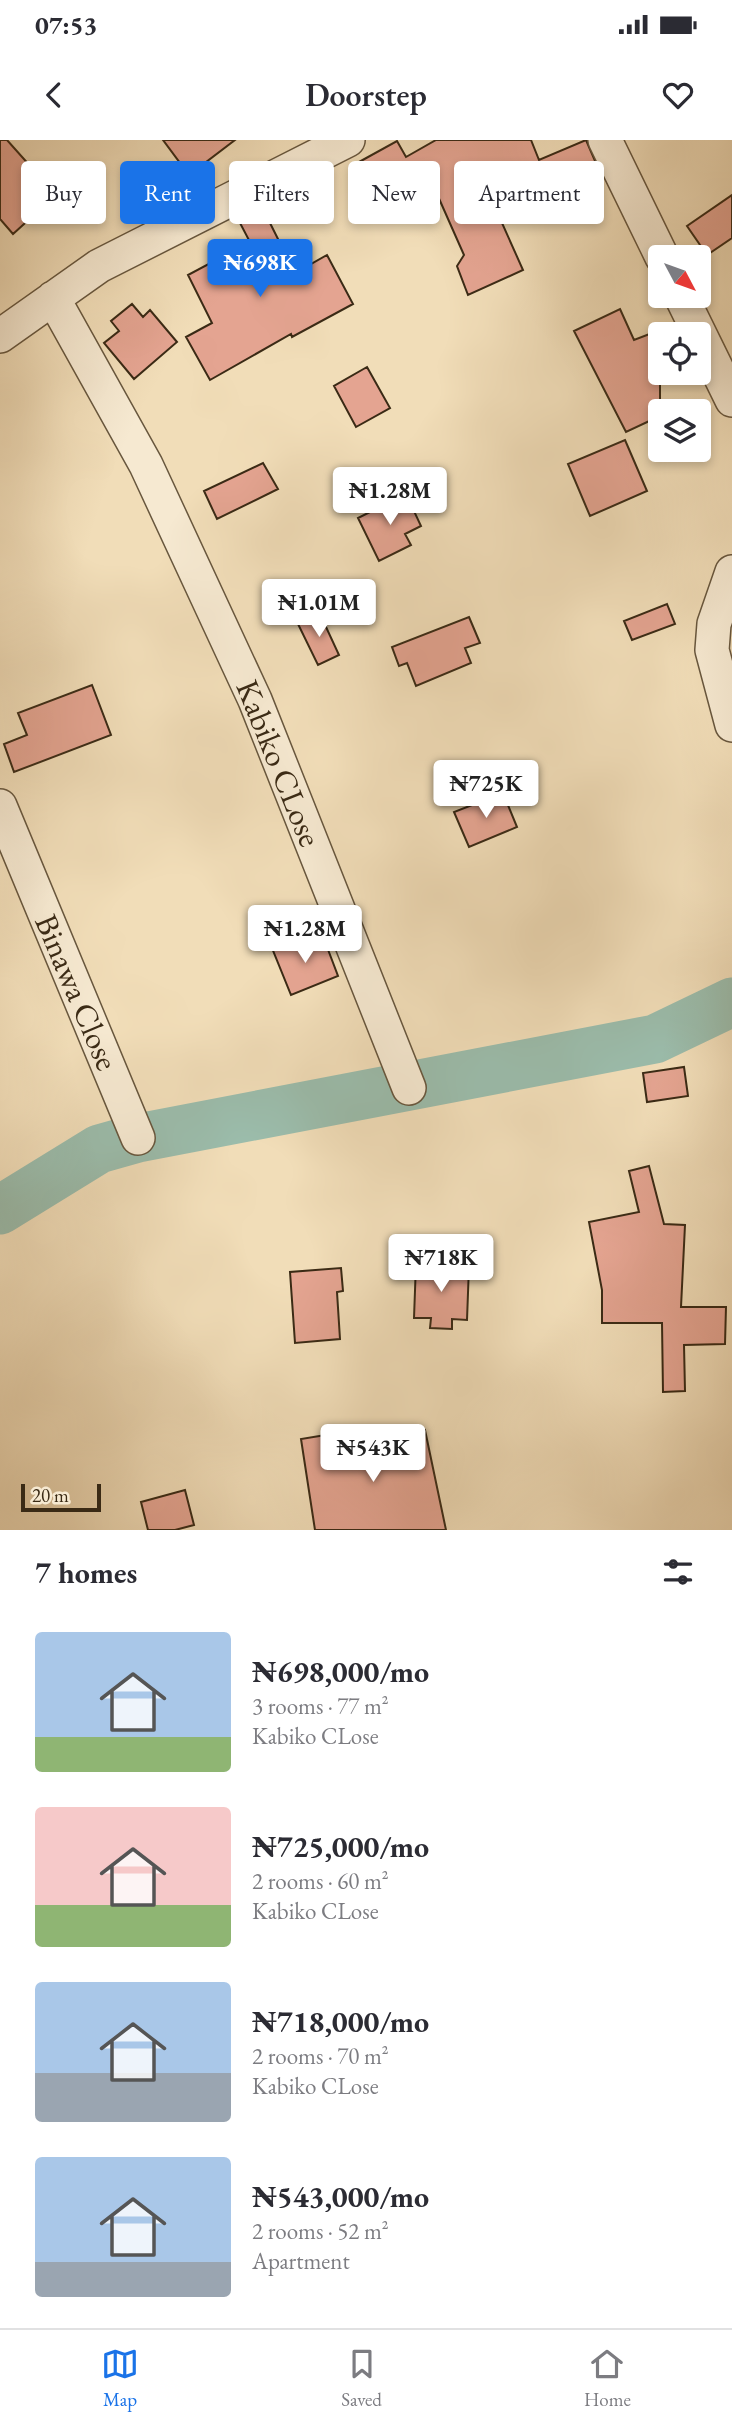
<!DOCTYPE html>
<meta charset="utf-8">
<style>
body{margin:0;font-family:"EB Garamond",serif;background:#f7f7f7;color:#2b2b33;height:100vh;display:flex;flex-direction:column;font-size:26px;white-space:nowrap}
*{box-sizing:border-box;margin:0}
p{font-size:23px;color:#7c7c81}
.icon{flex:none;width:38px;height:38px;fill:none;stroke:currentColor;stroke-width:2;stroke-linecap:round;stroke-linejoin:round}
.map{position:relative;height:1390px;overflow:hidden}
.drawer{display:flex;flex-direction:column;background:#fff;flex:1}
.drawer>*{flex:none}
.top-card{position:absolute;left:21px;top:21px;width:691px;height:63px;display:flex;gap:14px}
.needle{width:46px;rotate:131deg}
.controls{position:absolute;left:648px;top:105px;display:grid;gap:14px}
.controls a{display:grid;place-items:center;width:63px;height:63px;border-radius:7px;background:#fff;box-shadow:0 4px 10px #0003;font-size:35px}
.scale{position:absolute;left:21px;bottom:18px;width:80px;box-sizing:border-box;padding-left:7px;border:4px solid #3a2a15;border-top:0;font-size:19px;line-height:24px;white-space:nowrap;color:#3a2a15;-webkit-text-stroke:5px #f6e9d1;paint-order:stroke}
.price{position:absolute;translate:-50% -60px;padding:0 16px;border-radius:7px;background:#fff;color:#222;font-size:23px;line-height:46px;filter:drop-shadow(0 2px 4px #0008)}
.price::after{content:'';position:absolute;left:50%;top:42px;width:21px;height:16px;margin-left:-10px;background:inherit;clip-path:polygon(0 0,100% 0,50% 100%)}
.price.selected{background:#1a73e8;color:#fff}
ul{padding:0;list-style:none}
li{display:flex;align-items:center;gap:21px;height:175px;padding:0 35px}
li span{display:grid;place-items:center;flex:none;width:196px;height:140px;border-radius:7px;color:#555}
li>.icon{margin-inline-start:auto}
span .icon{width:84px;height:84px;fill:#fffc;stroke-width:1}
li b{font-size:30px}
h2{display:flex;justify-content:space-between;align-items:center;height:84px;padding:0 35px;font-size:30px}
.pill{padding:0 24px;border-radius:7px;background:#fff;box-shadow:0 4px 10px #0003;font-size:24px;line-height:63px}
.pill.selected{background:#1a73e8;color:#fff}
.status{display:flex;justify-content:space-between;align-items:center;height:49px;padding:0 35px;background:#fff;direction:ltr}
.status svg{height:19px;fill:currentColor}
header{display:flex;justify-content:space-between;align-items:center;height:91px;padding:0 35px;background:#fff;font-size:32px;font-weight:600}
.dock{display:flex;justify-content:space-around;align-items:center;height:98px;border-top:2px solid #e1e1e2;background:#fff;font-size:19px;color:#7c7c81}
.dock a{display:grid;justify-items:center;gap:4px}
.dock .selected{color:#1a73e8}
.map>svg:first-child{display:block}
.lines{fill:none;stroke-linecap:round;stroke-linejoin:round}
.river{stroke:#9bbcab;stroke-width:49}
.building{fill:#e4a491;stroke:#3a2a15;stroke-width:2}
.minor-casing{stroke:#68573e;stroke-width:36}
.minor{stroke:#f6e9d1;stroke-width:33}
.labels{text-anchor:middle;stroke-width:5;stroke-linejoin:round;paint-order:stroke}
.street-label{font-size:32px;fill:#3a2a15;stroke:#f6e9d1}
</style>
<div class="status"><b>07:53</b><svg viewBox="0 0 49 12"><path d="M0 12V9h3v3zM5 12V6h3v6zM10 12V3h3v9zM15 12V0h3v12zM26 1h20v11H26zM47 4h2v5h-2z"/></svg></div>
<header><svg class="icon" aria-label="back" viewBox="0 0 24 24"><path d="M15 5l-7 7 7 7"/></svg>Doorstep<svg class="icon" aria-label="heart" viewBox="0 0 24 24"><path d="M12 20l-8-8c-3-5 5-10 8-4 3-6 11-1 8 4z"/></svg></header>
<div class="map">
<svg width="732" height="1390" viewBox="0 0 732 1390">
<rect width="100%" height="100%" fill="#f1ddb8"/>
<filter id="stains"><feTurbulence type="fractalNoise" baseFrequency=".00286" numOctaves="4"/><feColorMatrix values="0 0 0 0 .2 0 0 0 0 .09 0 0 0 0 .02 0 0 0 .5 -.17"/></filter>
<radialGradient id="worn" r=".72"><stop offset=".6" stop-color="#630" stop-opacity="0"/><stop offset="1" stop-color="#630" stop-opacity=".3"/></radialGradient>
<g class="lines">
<!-- river -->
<path class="river" d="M0,1070L99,1009L138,998L655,899L732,862"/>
</g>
<!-- building -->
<path class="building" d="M0,0H7L56,55L13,94L0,79Z
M163,0H235L189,35Z
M436,0H531L539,20L586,0L602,37L502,83L523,130L468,155L457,126L464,115L429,36L380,62L359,22L397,1L406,17Z
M732,55V98L707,115L687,86Z
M264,71L295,133L327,115L353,164L292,197L291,194L210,240L186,197L212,183L188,135L250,102L240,83Z
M132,164L143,177L150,170L177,202L134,239L104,203L119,191L111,181Z
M620,169L634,200L660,190V276L626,292L574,191Z
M367,227L390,268L356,287L334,246Z
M625,300L647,351L590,376L568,324Z
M263,323L278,349L217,379L204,351Z
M406,354L421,386L405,394L411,405L379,421L358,378Z
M667,464L675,484L632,500L624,481Z
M320,474L339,515L318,525L298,484Z
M469,477L480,503L465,508L471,523L416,546L407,523L399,526L392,507Z
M92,545L111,595L14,632L4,604L27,595L18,573Z
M503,653L517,687L469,707L454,672Z
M296,798L301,808L324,799L338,836L291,855L272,808Z
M684,927L688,956L647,962L643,933Z
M649,1026L664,1084L685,1085L681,1167H726L725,1204L684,1205L685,1251L663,1252L662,1183H602V1150L589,1082L639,1072L629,1031Z
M416,1123L469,1126L467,1180L452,1179V1189L430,1188L431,1178H414Z
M341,1128L343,1151L337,1152L340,1199L295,1203L290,1132Z
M425,1290L446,1390H315L301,1299L344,1292L347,1309Z
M185,1350L194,1385L175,1390H148L141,1362Z"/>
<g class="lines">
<defs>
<path id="minor" d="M605,0L662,117
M681,156L732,260
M53,158L146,325L255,560L409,948
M0,196L99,126L348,0
M732,432L714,484L712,510L732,585
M0,666L138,998"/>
</defs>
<!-- minor casing -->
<use href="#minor" class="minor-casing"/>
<!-- minor -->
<use href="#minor" class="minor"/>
</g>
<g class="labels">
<!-- street labels -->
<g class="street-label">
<text transform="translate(279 623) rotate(68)" y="11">Kabiko CLose</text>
<text transform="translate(77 852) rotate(67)" y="11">Binawa Close</text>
</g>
</g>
<rect width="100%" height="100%" filter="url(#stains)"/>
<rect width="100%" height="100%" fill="url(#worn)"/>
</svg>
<div class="controls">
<a><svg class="needle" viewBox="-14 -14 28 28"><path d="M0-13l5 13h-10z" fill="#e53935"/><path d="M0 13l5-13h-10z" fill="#7c7c81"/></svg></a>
<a><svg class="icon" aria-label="locate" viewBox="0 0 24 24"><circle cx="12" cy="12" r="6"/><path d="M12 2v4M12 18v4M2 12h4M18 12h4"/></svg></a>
<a><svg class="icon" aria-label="layers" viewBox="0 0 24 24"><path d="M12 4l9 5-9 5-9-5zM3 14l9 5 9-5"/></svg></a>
</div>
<div class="scale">20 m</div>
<b class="price selected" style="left:260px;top:159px">₦698K</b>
<b class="price" style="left:390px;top:387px">₦1.28M</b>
<b class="price" style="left:319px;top:499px">₦1.01M</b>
<b class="price" style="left:486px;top:680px">₦725K</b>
<b class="price" style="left:305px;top:825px">₦1.28M</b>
<b class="price" style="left:441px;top:1154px">₦718K</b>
<b class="price" style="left:373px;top:1344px">₦543K</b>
<div class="top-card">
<a class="pill">Buy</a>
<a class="pill selected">Rent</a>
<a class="pill">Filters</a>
<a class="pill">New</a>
<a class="pill">Apartment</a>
</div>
</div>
<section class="drawer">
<h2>7 homes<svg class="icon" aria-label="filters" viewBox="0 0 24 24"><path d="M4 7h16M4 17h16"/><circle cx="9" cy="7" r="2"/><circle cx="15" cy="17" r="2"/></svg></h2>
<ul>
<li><span style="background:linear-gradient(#a9c7e8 75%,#8fb573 0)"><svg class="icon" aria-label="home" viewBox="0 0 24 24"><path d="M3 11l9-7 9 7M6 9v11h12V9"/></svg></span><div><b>₦698,000/mo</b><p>3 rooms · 77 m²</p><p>Kabiko CLose</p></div></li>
<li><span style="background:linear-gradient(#f6c9c9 70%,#8fb573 0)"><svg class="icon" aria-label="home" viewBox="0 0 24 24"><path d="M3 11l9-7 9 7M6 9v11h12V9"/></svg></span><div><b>₦725,000/mo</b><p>2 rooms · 60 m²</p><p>Kabiko CLose</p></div></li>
<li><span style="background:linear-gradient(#a9c7e8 65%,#9aa5b1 0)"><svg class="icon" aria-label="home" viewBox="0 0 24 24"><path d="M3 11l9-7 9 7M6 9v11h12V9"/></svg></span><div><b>₦718,000/mo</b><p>2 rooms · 70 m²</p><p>Kabiko CLose</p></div></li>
<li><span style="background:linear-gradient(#a9c7e8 75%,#9aa5b1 0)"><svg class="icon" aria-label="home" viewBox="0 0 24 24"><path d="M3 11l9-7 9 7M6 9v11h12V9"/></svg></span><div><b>₦543,000/mo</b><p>2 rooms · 52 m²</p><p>Apartment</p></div></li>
</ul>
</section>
<nav class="dock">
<a class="selected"><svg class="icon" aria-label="map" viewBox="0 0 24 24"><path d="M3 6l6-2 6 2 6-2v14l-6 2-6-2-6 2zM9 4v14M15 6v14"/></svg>Map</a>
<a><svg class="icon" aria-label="saved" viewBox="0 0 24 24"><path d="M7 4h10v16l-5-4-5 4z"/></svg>Saved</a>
<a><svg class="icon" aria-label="home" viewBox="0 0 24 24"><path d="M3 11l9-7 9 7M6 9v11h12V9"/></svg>Home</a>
</nav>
